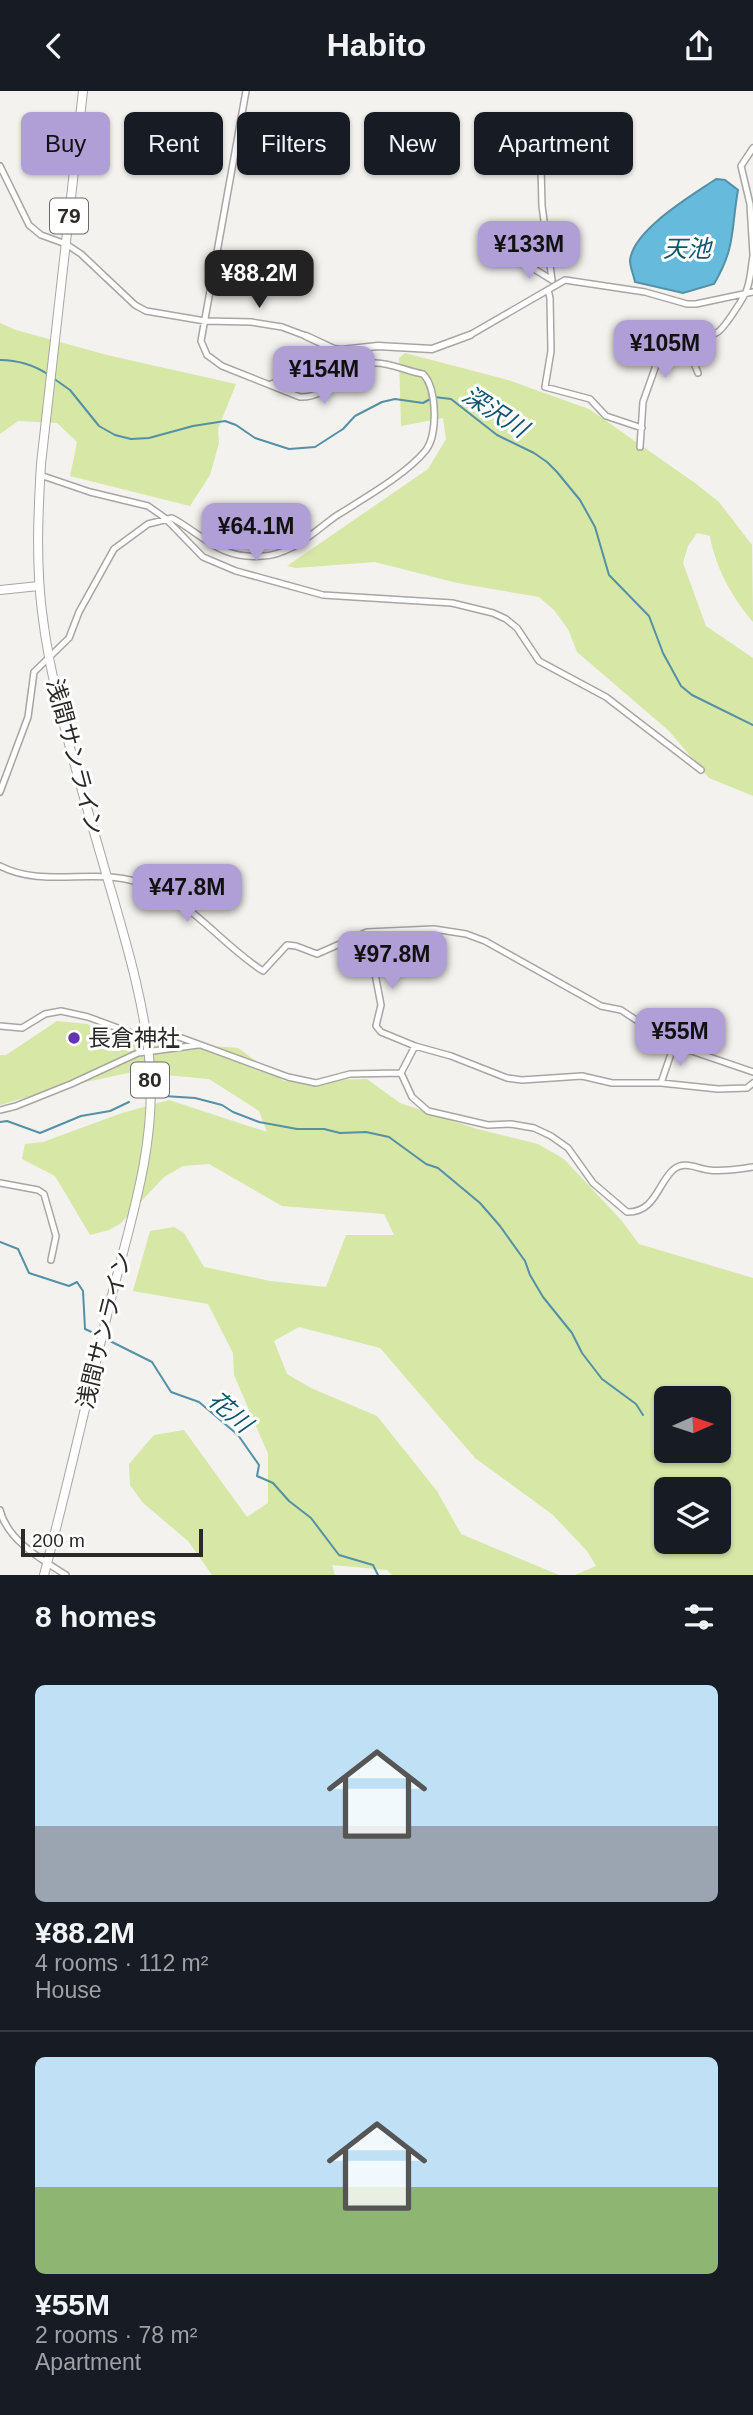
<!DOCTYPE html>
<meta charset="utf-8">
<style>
body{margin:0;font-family:Helvetica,"Noto Sans JP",sans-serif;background:#20242c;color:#f1f3f6;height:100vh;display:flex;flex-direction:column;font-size:26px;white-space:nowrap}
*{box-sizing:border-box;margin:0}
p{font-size:23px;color:#9ea1a6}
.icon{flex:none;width:38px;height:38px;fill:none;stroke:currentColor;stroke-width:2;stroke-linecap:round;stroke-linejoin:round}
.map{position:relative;height:1484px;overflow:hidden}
.sheet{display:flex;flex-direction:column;background:#171b24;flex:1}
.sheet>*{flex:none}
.hud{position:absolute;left:21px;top:21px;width:712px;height:63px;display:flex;gap:14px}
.needle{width:46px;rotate:87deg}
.controls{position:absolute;left:654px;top:1295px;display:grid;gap:14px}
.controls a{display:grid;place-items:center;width:77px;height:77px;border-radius:10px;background:#171b24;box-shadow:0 2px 5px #0004;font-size:35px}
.scale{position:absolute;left:21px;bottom:18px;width:182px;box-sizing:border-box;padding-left:7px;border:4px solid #2b2a29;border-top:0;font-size:19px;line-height:24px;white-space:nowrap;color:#2b2a29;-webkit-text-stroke:5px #fff;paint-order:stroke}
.price{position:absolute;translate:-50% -60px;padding:0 16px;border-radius:14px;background:#b09ed6;color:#111;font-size:23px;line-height:46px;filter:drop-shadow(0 2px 4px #0008)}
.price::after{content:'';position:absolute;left:50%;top:42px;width:21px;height:16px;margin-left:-10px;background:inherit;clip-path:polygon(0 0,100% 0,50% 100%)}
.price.selected{background:#222;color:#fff}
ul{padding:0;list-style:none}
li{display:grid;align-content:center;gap:14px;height:371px;padding:0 35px}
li+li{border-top:2px solid #363941}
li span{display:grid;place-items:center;height:217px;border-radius:10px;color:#555}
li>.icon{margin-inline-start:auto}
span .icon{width:126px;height:126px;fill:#fffc;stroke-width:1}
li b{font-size:30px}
h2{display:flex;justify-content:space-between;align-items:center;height:84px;padding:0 35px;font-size:30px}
.pill{padding:0 24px;border-radius:10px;background:#171b24;box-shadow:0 2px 5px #0004;font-size:24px;line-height:63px}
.pill.selected{background:#b09ed6;color:#111}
header{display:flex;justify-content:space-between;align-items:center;height:91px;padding:0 35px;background:#171b24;font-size:32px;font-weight:700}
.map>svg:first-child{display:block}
.green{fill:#d6e7a6;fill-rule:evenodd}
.water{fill:#66bbdc;stroke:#5490a6;stroke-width:2}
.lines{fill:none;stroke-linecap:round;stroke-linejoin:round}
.stream{stroke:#5490a6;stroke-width:2}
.minor-casing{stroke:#a8a6a3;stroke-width:8}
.tertiary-casing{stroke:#a8a6a3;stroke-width:9}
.primary-casing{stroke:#a8a6a3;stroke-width:10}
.minor{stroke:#fff;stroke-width:5}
.tertiary{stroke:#fff;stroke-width:6}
.primary{stroke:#fff;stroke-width:8}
.minor-bridge-casing{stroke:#a8a6a3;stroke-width:8;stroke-linecap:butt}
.minor-bridge{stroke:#fff;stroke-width:5}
.poi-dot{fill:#6037af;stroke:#fff;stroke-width:2.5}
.labels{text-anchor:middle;stroke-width:6;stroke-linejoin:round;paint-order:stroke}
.shield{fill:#fff;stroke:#6b6a69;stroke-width:2}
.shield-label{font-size:21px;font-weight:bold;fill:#2b2a29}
.street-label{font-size:23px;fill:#2b2a29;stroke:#fff}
.poi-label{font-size:23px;fill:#2b2a29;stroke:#fff;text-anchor:start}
.water-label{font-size:24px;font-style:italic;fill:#0e566d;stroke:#fff}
</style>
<header><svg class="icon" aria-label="back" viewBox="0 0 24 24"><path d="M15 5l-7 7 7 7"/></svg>Habito<svg class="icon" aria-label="share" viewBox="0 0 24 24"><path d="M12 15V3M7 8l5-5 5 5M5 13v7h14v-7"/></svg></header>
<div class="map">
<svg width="753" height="1484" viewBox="0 0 753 1484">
<rect width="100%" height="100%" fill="#f3f2ee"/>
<!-- green -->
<path class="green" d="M0,232L16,239L107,264L236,293L218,338L219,352L210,384L190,415L70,385L77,351L57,332L18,330L0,343Z
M405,262L508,289L589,318L695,392L719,411L752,454L753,531C733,508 715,476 710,445L697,442L688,455L683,472L706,535L753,567V705L709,687L669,640L577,561L568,538L554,519L539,506L457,492L375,471L296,477L287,475L428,378L446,348L443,327L401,335L399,267Z
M57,930L87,933L129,951L175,952L238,957L284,990L367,988L400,1012L477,1038L538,1053L564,1068L622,1130L639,1153L753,1187V1484H575L596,1475L587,1460L553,1424L475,1367L380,1257L299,1236L274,1250L287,1283L311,1297L377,1325L437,1400L461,1443L559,1484H392L387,1479L332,1474L335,1484H212L188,1450L143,1412L130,1394L129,1373L154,1344L184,1339L247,1426L268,1412V1363L234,1284L233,1262L208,1213L133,1200L150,1140L174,1136L184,1142L204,1176L270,1190L326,1196L346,1144H394L384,1123L282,1115L209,1073L183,1075L164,1086L120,1133L109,1139L90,1144L55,1085L22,1068L25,1053L43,1051L122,1022L169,1009L267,1041L259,1020L209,988L133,981L67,995L0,1014V964H6ZM667,1307H719V1360H667ZM667,1398H719V1451H667Z"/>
<!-- water -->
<path class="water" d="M716,88L725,89L738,99C731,138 736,156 714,193L683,202L635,191C634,185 630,176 630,170C632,139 693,104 716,88Z"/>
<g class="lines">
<!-- stream -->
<path class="stream" d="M0,269C18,269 34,274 49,284
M53,287L70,299L99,335L115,344L131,348L149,347L193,335L225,330L236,334L255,347L289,358L315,356L343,338L355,325L382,311L395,308L423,312L434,306L451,308L497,344L534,362L547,371L557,381L580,409L595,436L609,484L649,525L663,562L681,595L692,604L753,634
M164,1005L195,1007L222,1014L233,1021L259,1031L297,1038H324L340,1042L366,1041L389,1046L426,1073L438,1077L480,1112L500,1135L525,1170L530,1184L543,1206L572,1242L582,1262L602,1288L636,1313L643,1324
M0,1031L7,1030L40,1042L81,1025L110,1020L129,1011
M0,1151L18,1158L29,1182L69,1195L77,1191L83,1200L85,1238L98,1244
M106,1248L152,1271L171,1301L199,1311L238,1344L259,1374L257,1385L273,1392L289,1410L311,1427L339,1464L373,1474L378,1484"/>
<defs>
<path id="minor" d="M753,57L741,75L750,113L753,163
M0,75L29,134L41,144L66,153L81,163L135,214L146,220L205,230L251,231L282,236L306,245
M541,76L542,115L552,189
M518,168L552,189
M548,199L550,207L551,260L545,296L590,308L606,325L642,337
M690,239L684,248L698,282
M470,244L565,189L645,201L687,213H696L753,201
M271,293C284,287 290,296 303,296C323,295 343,270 357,258
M640,356L643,311L665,249C683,228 699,246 716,242C723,240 745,205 747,198C751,187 751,176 753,165
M40,384L90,401L148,415L165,427L203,466L236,480L323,504L452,512L493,522L506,528L517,537L539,570L606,606L701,679
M0,701L28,626L34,581L69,547L79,521L114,458L148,433L172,427C205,445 220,469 263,465C273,465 283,461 293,456C308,448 322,435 336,425C363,408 407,383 426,359C438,343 437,297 423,283C408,281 390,271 374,272C348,274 330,307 300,306L222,275L207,264L201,250L246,0
M0,775C43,797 92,777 137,791C189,806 219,852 263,880L287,854L296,855L317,863L367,841L434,838L466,843L485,850L601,915L621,919L674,954L753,981
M367,841L381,914L376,935L381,941L415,955L451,965L507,987L522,989L582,985L612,992H661L718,998L747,997L753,992
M0,935L22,937L45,923L61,920L88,926L137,944
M156,944L179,946L288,986L316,992L350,983L401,982
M415,955L401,982L412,1006L428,1020L488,1034L511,1033L534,1037L551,1045L568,1057L593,1092L627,1121C655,1122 658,1092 673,1079C684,1069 698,1078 709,1079C722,1081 740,1078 753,1076
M661,992L674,954
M0,1019L16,1015L71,993L138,962L198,954
M0,1092L38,1099L44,1103L56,1145L51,1169
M0,1419C7,1449 42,1469 66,1484"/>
<path id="tertiary" d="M306,245L334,258L341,259L378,255L432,258L470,244"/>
<path id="primary" d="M0,499L39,495
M44,1484C68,1394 88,1303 110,1212C129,1134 156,1058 150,977C145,907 120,832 101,765C78,685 52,604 42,521C36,472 38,423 41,373L83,0"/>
</defs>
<!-- minor casing -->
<use href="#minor" class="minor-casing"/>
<!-- tertiary casing -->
<use href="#tertiary" class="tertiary-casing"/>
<!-- primary casing -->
<use href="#primary" class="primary-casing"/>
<!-- minor -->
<use href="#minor" class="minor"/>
<!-- tertiary -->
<use href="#tertiary" class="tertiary"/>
<!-- primary -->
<use href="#primary" class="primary"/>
<defs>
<path id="minor-bridge" d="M137,944H156"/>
</defs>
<!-- minor-bridge casing -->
<use href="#minor-bridge" class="minor-bridge-casing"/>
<!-- minor-bridge -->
<use href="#minor-bridge" class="minor-bridge"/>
</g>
<!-- markers -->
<circle class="poi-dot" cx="74" cy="947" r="7"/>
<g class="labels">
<!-- shield labels -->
<g class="shield">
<rect x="50" y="107.5" width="38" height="35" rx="5"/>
<rect x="131" y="971.5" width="38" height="35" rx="5"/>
</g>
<g class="shield-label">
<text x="69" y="132">79</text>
<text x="150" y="996">80</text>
</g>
<!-- street labels -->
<g class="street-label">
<text transform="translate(75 666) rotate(75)" y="8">浅間サンライン</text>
<text transform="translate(104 1239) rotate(-76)" y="8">浅間サンライン</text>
</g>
<!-- poi labels -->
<g class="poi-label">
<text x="88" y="955">長倉神社</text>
</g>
<!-- water labels -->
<g class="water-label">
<text x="687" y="166">天池</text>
<text transform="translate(495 321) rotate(33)" y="8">深沢川</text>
<text transform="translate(230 1321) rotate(41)" y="8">花川</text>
</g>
</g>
</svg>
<div class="controls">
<a><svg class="needle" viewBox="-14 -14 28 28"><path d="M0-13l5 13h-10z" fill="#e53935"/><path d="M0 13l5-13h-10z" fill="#9ea1a6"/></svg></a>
<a><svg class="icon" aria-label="layers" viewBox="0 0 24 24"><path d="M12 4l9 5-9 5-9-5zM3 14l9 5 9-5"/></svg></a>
</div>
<div class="scale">200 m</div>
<b class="price" style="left:529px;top:190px">¥133M</b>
<b class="price selected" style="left:259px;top:219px">¥88.2M</b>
<b class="price" style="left:665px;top:289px">¥105M</b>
<b class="price" style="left:324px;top:315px">¥154M</b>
<b class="price" style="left:256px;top:472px">¥64.1M</b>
<b class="price" style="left:187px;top:833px">¥47.8M</b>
<b class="price" style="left:392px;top:900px">¥97.8M</b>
<b class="price" style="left:680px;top:977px">¥55M</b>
<div class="hud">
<a class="pill selected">Buy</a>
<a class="pill">Rent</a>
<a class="pill">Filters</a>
<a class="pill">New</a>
<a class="pill">Apartment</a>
</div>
</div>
<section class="sheet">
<h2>8 homes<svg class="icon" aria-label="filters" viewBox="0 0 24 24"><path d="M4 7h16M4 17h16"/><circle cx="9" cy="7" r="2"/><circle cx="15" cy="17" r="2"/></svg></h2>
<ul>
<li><span style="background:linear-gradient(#bfe0f5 65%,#9aa5b1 0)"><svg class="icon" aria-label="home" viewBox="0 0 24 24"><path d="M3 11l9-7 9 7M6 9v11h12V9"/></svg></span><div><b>¥88.2M</b><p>4 rooms · 112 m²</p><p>House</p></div></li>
<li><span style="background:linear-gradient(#bfe0f5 60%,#8fb573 0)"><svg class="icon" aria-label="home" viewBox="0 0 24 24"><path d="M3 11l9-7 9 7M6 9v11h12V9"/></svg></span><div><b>¥55M</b><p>2 rooms · 78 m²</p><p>Apartment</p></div></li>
</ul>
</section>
